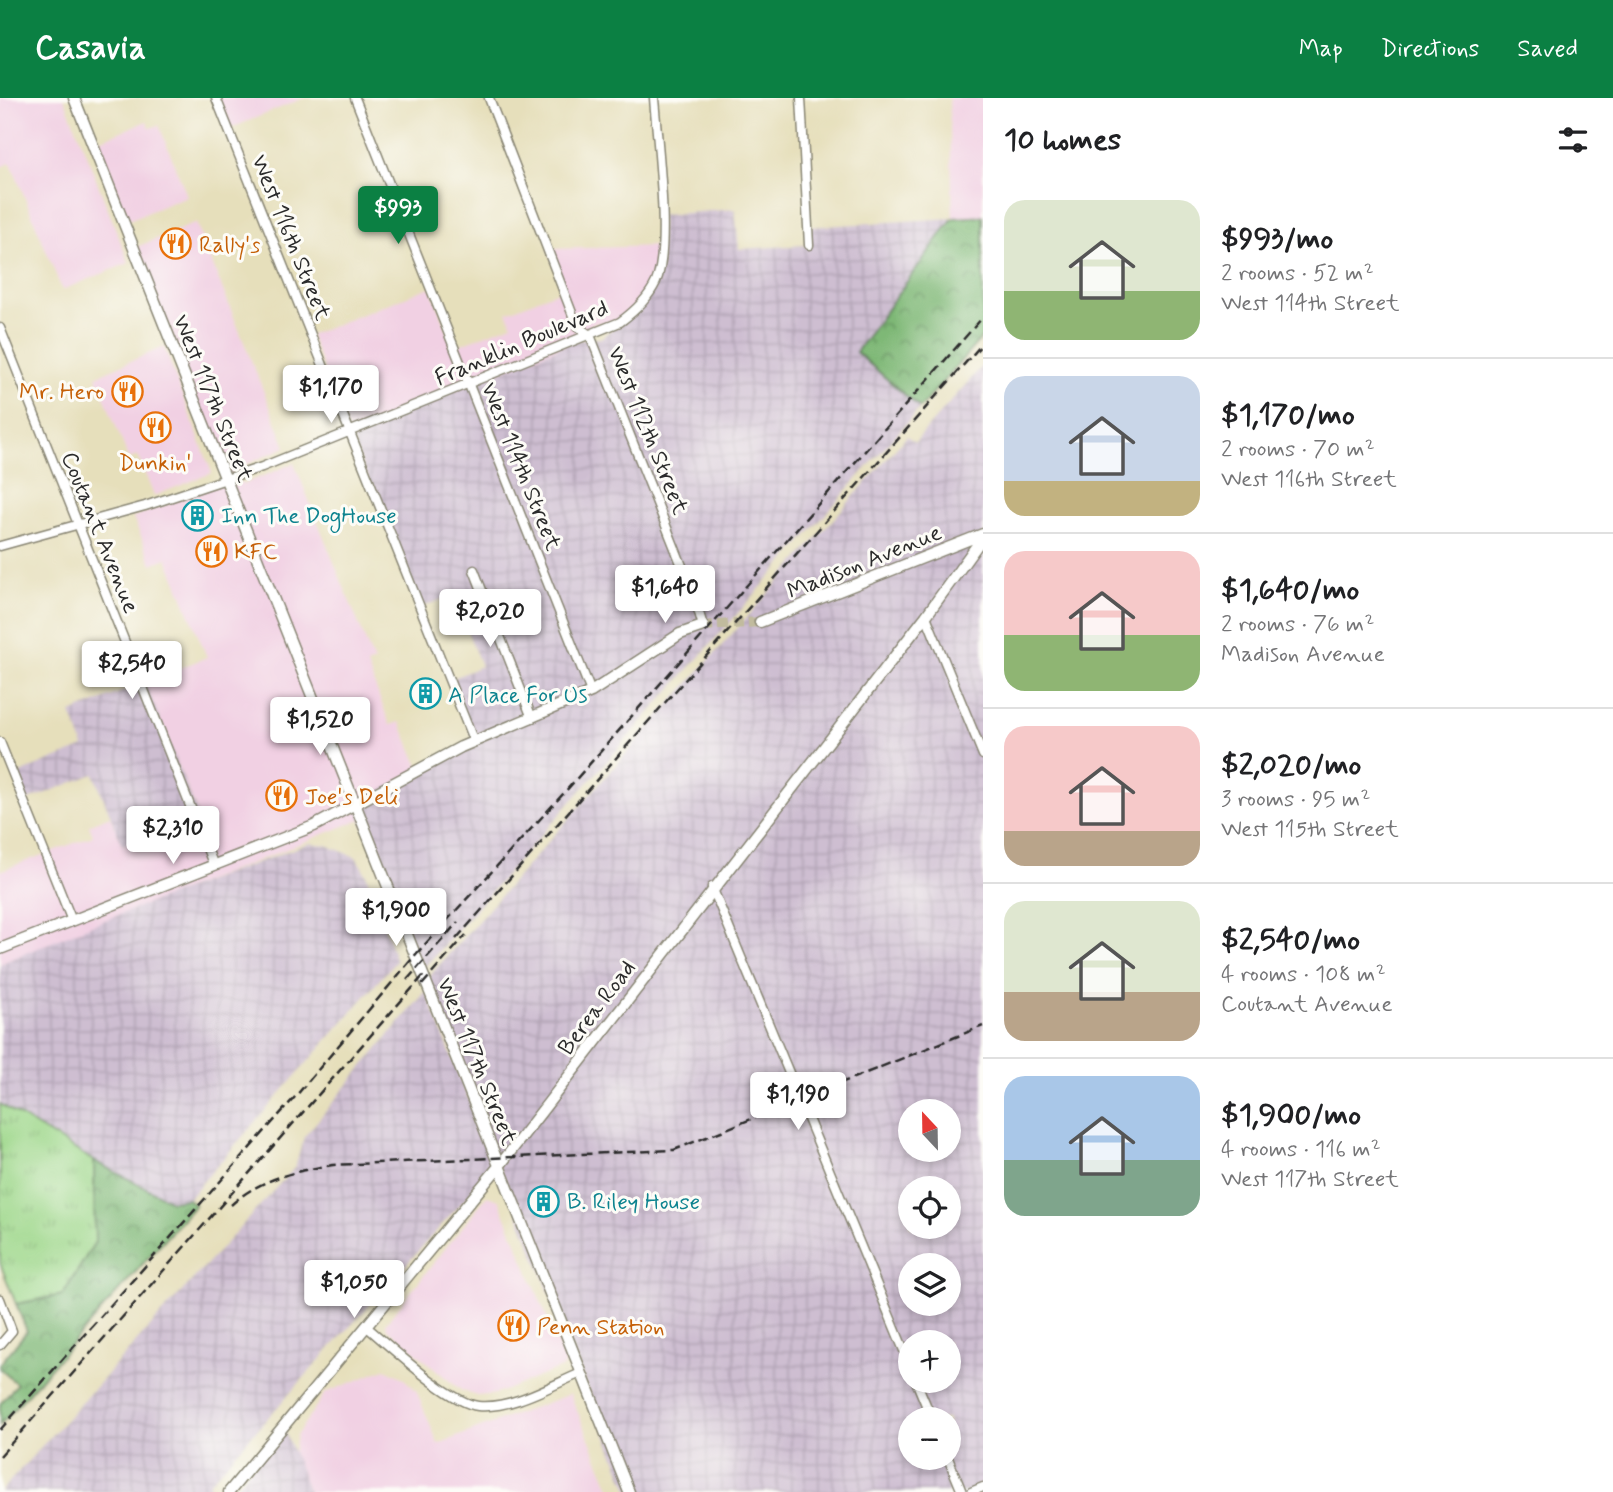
<!DOCTYPE html>
<meta charset="utf-8">
<style>
body{margin:0;font-family:Mynerve,sans-serif;background:#f6f6f6;color:#202124;height:100vh;display:flex;flex-direction:column;font-size:26px;white-space:nowrap}
*{box-sizing:border-box;margin:0}
p{font-size:23px;color:#757577}
.icon{flex:none;width:38px;height:38px;fill:none;stroke:currentColor;stroke-width:2;stroke-linecap:round;stroke-linejoin:round}
.map{position:relative;flex:1;overflow:hidden}
.sheet{display:flex;flex-direction:column;background:#fff;width:630px}
.sheet>*{flex:none}
.needle{width:46px;rotate:338deg}
.fabs{position:absolute;left:898px;top:1001px;display:grid;gap:14px}
.fabs a{display:grid;place-items:center;width:63px;height:63px;border-radius:50%;background:#fff;box-shadow:0 4px 10px #0003;font-size:35px}
.price{position:absolute;translate:-50% -60px;padding:0 16px;border-radius:7px;background:#fff;color:#222;font-size:23px;line-height:46px;filter:drop-shadow(0 2px 4px #0008)}
.price::after{content:'';position:absolute;left:50%;top:42px;width:21px;height:16px;margin-left:-10px;background:inherit;clip-path:polygon(0 0,100% 0,50% 100%)}
.price.current{background:#0b8043;color:#fff}
ul{padding:0;list-style:none}
li{display:flex;align-items:center;gap:21px;height:175px;padding:0 21px}
li+li{border-top:2px solid #e0e0e0}
li span{display:grid;place-items:center;flex:none;width:196px;height:140px;border-radius:21px;color:#555}
li>.icon{margin-inline-start:auto}
span .icon{width:84px;height:84px;fill:#fffc;stroke-width:1}
li b{font-size:30px}
h2{display:flex;justify-content:space-between;align-items:center;height:84px;padding:0 21px;font-size:30px}
header{display:flex;align-items:center;gap:42px;box-sizing:border-box;height:98px;padding:0 35px;background:#0b8043;color:#fff}
header strong{font-size:33px}
nav{display:flex;gap:38px;margin-inline-start:auto;font-size:24px}
main{display:flex;flex:1;min-height:0}
.map>svg:first-child{display:block}
.built{fill:#f1d0e3}
.industrial{fill:url(#industrial-grid);fill-rule:evenodd}
.grass{fill:url(#grass-tufts);stroke:#64815a;stroke-width:2}
.forest{fill:url(#forest-crowns);stroke:#547250;stroke-width:2}
.lines{fill:none;stroke-linecap:round;stroke-linejoin:round}
.major-tunnel{stroke:#c1bb9e;stroke-width:10;stroke-dasharray:10 5;stroke-linecap:butt}
.minor-casing{stroke:#888573;stroke-width:11}
.major-casing{stroke:#888573;stroke-width:13}
.minor{stroke:#fff;stroke-width:8}
.major{stroke:#fff;stroke-width:10}
.rail{stroke:#2b2b2b;stroke-width:2.5;stroke-dasharray:10 5;stroke-linecap:butt}
.labels{text-anchor:middle;stroke-width:6;stroke-linejoin:round;paint-order:stroke}
.street-label{font-size:23px;fill:#2b2b2b;stroke:#fdfcf7}
.food-label{font-size:23px;fill:#c56008;stroke:#fdfcf7;text-anchor:start}
.culture-label{font-size:23px;fill:#0d838f;stroke:#fdfcf7;text-anchor:start}
</style>
<header>
<strong>Casavia</strong>
<nav><a>Map</a><a>Directions</a><a>Saved</a></nav>
</header>
<main>
<div class="map">
<svg width="983" height="1394" viewBox="0 0 983 1394">
<defs>
<pattern id="industrial-grid" width="8" height="8" patternUnits="userSpaceOnUse" patternTransform="scale(1.75)"><rect width="8" height="8" fill="#cebed1"/><path d="M0 4h8M4 0v8" fill="none" stroke="#b1a3b4"/></pattern>
<pattern id="grass-tufts" width="24" height="20" patternUnits="userSpaceOnUse" patternTransform="scale(1.75)"><rect width="24" height="20" fill="#9dd78a"/><path d="M3 7l-1-3M5 7V3M7 7l1-3M15 17l-1-3M17 17v-4M19 17l1-3" fill="none" stroke="#87b977"/></pattern>
<pattern id="forest-crowns" width="20" height="18" patternUnits="userSpaceOnUse" patternTransform="scale(1.75)"><rect width="20" height="18" fill="#7eb876"/><path d="M2 6a3 3 0 1 1 6 0M12 15a3 3 0 1 1 6 0" fill="none" stroke="#679661"/></pattern>
</defs>
<rect width="100%" height="100%" fill="#fdfcf7"/>
<filter id="ink" filterUnits="userSpaceOnUse"><feTurbulence type="fractalNoise" baseFrequency=".0143" numOctaves="2"/><feDisplacementMap in="SourceGraphic" scale="14" xChannelSelector="R" yChannelSelector="G"/><feConvolveMatrix kernelMatrix="1 2 1 2 8 2 1 2 1" color-interpolation-filters="sRGB"/></filter>
<filter id="wash" filterUnits="userSpaceOnUse"><feTurbulence type="fractalNoise" baseFrequency=".00686" numOctaves="4" result="noise"/><feDisplacementMap in="SourceGraphic" scale="28" xChannelSelector="R" yChannelSelector="G"/><feGaussianBlur stdDeviation="1.57" result="paint"/><feColorMatrix in="noise" values="0 0 0 0 0 0 0 0 0 0 0 0 0 0 0 0 0 1.4 0 .05"/><feComposite in="paint" operator="in"/></filter>
<g filter="url(#wash)">
<rect width="100%" height="100%" fill="#e6dfbb"/>
<!-- built -->
<path class="built" d="M0,0H64L129,165L62,192L11,65L0,69Z
M216,0H304L229,31Z
M949,0H983V118L953,120Z
M147,23L150,30L159,27L187,98L124,124L92,45Z
M196,125L286,349L238,370L227,380L244,386L294,365L374,564L367,567L390,627L400,624L420,671L359,722L0,866V773L93,738L89,727L110,718L122,747L198,716L145,584L207,559L167,460L152,466L133,419L226,384L134,150Z
M663,148L655,184L620,224L593,225L577,242L350,336L310,237L430,189L454,249L512,226L507,214L563,191L548,151Z
M164,249L212,375L154,398L138,358L129,361L96,278Z
M487,1098L499,1102L565,1263L563,1269L496,1296L477,1298L461,1292L447,1281L387,1230L386,1225Z
M385,1271L402,1279L416,1292L438,1346L570,1296L612,1394H309L293,1355L296,1338L325,1295Z"/>
<!-- industrial -->
<path class="industrial" d="M735,111L739,151L808,147V129L953,120L857,254L920,310L421,873L355,706L474,644L449,582L481,568L453,497L420,510L350,336L577,242L601,240L639,209L660,171L661,117Z
M983,267V1389L971,1394H629L425,883L907,338L915,344ZM910,1013H948V1052H910ZM910,1090H948V1129H910ZM910,1167H948V1206H910ZM910,1244H948V1283H910ZM910,1321H948V1360H910Z
M145,584L198,717L122,747L94,676L26,703L15,677L84,649L71,615Z
M309,745L326,747L356,759L366,776L396,863L188,1101L171,1103L94,1063L0,1006V866L92,827Z
M426,893L495,1068L209,1385L211,1394H0L295,1069L304,1039Z
M284,1331L309,1394H231Z"/>
<!-- grass -->
<path class="grass" d="M0,1006L94,1063L95,1144L63,1197L16,1206L0,1165Z"/>
<!-- forest -->
<path class="forest" d="M983,118V238L920,310L856,254L953,120Z
M94,1063L171,1103L188,1101L195,1107L0,1327V1306L17,1286L0,1271V1266L27,1233L16,1206L63,1197L95,1144Z"/>
</g>
<g filter="url(#ink)">
<g class="lines">
<!-- major-tunnel -->
<path class="major-tunnel" d="M703,528L760,524"/>
<defs>
<path id="minor" d="M216,0L474,644
M355,0L591,594
M489,0L577,228L590,237L694,498L703,528
M801,0L809,147
M0,230L214,768
M0,448L145,408L262,369L620,224C635,213 648,201 656,184C671,149 657,42 654,0
M474,472L532,620
M926,518L983,657
M0,644L72,823
M712,789L910,1267
M0,1201L12,1233L0,1247
M368,1230C391,1249 450,1305 478,1308C512,1311 550,1288 581,1275
M916,1283L932,1321
M948,1360L962,1394
M971,1394L983,1389"/>
<path id="major" d="M74,0L629,1394
M760,524L983,436
M0,851L314,728L461,649L591,594L680,536L703,528
M229,1394L500,1067L926,518L983,439"/>
</defs>
<!-- minor casing -->
<use href="#minor" class="minor-casing"/>
<!-- major casing -->
<use href="#major" class="major-casing"/>
<!-- minor -->
<use href="#minor" class="minor"/>
<!-- major -->
<use href="#major" class="major"/>
<!-- rail -->
<path class="rail" d="M456,841L983,245
M407,882L458,824
M422,887L466,837
M231,1107C259,1081 295,1073 333,1067L674,1052L983,928
M0,1332L295,999L417,855L564,695L983,219
M0,1358L424,877"/>
</g>
</g>
<!-- icons -->
<defs>
<symbol id="restaurant-ring" viewBox="-11 -11 22 22"><circle r="9.5" fill="#fdfcf7" stroke="#e8710a" stroke-width="1.5"/><path d="M-5-6h1v4h1v-4h1v4h1v-4h1v5L-1.5 .5V6h-2V.5L-5-1ZM5-6V6H3V1.5H1.5Q1.5-4 5-6Z" fill="#e8710a"/></symbol>
<symbol id="building-ring" viewBox="-11 -11 22 22"><circle r="9.5" fill="#fdfcf7" stroke="#0f9aa8" stroke-width="1.5"/><path d="M-4-6H4V6H1V3H-1V6H-4ZM-2.5-4.3h1.7v1.8h-1.7ZM.8-4.3h1.7v1.8H.8ZM-2.5-1h1.7V.8h-1.7ZM.8-1h1.7V.8H.8Z" fill="#0f9aa8"/></symbol>
</defs>
<g fill-rule="evenodd">
<use href="#restaurant-ring" x="158" y="128" width="35" height="35"/>
<use href="#restaurant-ring" x="110" y="276" width="35" height="35"/>
<use href="#restaurant-ring" x="138" y="312" width="35" height="35"/>
<use href="#building-ring" x="180" y="400" width="35" height="35"/>
<use href="#restaurant-ring" x="194" y="436" width="35" height="35"/>
<use href="#building-ring" x="408" y="578" width="35" height="35"/>
<use href="#restaurant-ring" x="264" y="680" width="35" height="35"/>
<use href="#building-ring" x="526" y="1086" width="35" height="35"/>
<use href="#restaurant-ring" x="496" y="1210" width="35" height="35"/>
</g>
<g class="labels">
<!-- street labels -->
<g class="street-label">
<text transform="translate(292 139) rotate(68)" y="8">West 116th Street</text>
<text transform="translate(521 244) rotate(-23)" y="8">Franklin Boulevard</text>
<text transform="translate(214 300) rotate(68)" y="8">West 117th Street</text>
<text transform="translate(649 332) rotate(68)" y="8">West 112th Street</text>
<text transform="translate(522 368) rotate(68)" y="8">West 114th Street</text>
<text transform="translate(101 434) rotate(68)" y="8">Coutant Avenue</text>
<text transform="translate(864 463) rotate(-22)" y="8">Madison Avenue</text>
<text transform="translate(596 909) rotate(-53)" y="8">Berea Road</text>
<text transform="translate(478 963) rotate(68)" y="8">West 117th Street</text>
</g>
<!-- food labels -->
<g class="food-label">
<text x="199" y="154">Rally's</text>
<text x="104" y="301" text-anchor="end">Mr. Hero</text>
<text x="155" y="372" text-anchor="middle">Dunkin'</text>
<text x="234" y="461">KFC</text>
<text x="305" y="706">Joe's Deli</text>
<text x="537" y="1236">Penn Station</text>
</g>
<!-- culture labels -->
<g class="culture-label">
<text x="221" y="425">Inn The DogHouse</text>
<text x="448" y="604">A Place For Us</text>
<text x="567" y="1111">B. Riley House</text>
</g>
</g>
</svg>
<div class="fabs">
<a><svg class="needle" viewBox="-14 -14 28 28"><path d="M0-13l5 13h-10z" fill="#e53935"/><path d="M0 13l5-13h-10z" fill="#757577"/></svg></a>
<a><svg class="icon" aria-label="locate" viewBox="0 0 24 24"><circle cx="12" cy="12" r="6"/><path d="M12 2v4M12 18v4M2 12h4M18 12h4"/></svg></a>
<a><svg class="icon" aria-label="layers" viewBox="0 0 24 24"><path d="M12 4l9 5-9 5-9-5zM3 14l9 5 9-5"/></svg></a>
<a>+</a>
<a>−</a>
</div>
<b class="price current" style="left:398px;top:148px">$993</b>
<b class="price" style="left:331px;top:327px">$1,170</b>
<b class="price" style="left:665px;top:527px">$1,640</b>
<b class="price" style="left:490px;top:551px">$2,020</b>
<b class="price" style="left:132px;top:603px">$2,540</b>
<b class="price" style="left:320px;top:659px">$1,520</b>
<b class="price" style="left:173px;top:768px">$2,310</b>
<b class="price" style="left:396px;top:850px">$1,900</b>
<b class="price" style="left:798px;top:1034px">$1,190</b>
<b class="price" style="left:354px;top:1222px">$1,050</b>
</div>
<section class="sheet">
<h2>10 homes<svg class="icon" aria-label="filters" viewBox="0 0 24 24"><path d="M4 7h16M4 17h16"/><circle cx="9" cy="7" r="2"/><circle cx="15" cy="17" r="2"/></svg></h2>
<ul>
<li><span style="background:linear-gradient(#dfe7d0 65%,#8fb573 0)"><svg class="icon" aria-label="home" viewBox="0 0 24 24"><path d="M3 11l9-7 9 7M6 9v11h12V9"/></svg></span><div><b>$993/mo</b><p>2 rooms · 52 m²</p><p>West 114th Street</p></div></li>
<li><span style="background:linear-gradient(#c9d6e8 75%,#c2b280 0)"><svg class="icon" aria-label="home" viewBox="0 0 24 24"><path d="M3 11l9-7 9 7M6 9v11h12V9"/></svg></span><div><b>$1,170/mo</b><p>2 rooms · 70 m²</p><p>West 116th Street</p></div></li>
<li><span style="background:linear-gradient(#f6c9c9 60%,#8fb573 0)"><svg class="icon" aria-label="home" viewBox="0 0 24 24"><path d="M3 11l9-7 9 7M6 9v11h12V9"/></svg></span><div><b>$1,640/mo</b><p>2 rooms · 76 m²</p><p>Madison Avenue</p></div></li>
<li><span style="background:linear-gradient(#f6c9c9 75%,#b9a48a 0)"><svg class="icon" aria-label="home" viewBox="0 0 24 24"><path d="M3 11l9-7 9 7M6 9v11h12V9"/></svg></span><div><b>$2,020/mo</b><p>3 rooms · 95 m²</p><p>West 115th Street</p></div></li>
<li><span style="background:linear-gradient(#dfe7d0 65%,#b9a48a 0)"><svg class="icon" aria-label="home" viewBox="0 0 24 24"><path d="M3 11l9-7 9 7M6 9v11h12V9"/></svg></span><div><b>$2,540/mo</b><p>4 rooms · 108 m²</p><p>Coutant Avenue</p></div></li>
<li><span style="background:linear-gradient(#a9c7e8 60%,#7fa58c 0)"><svg class="icon" aria-label="home" viewBox="0 0 24 24"><path d="M3 11l9-7 9 7M6 9v11h12V9"/></svg></span><div><b>$1,900/mo</b><p>4 rooms · 116 m²</p><p>West 117th Street</p></div></li>
</ul>
</section>
</main>
